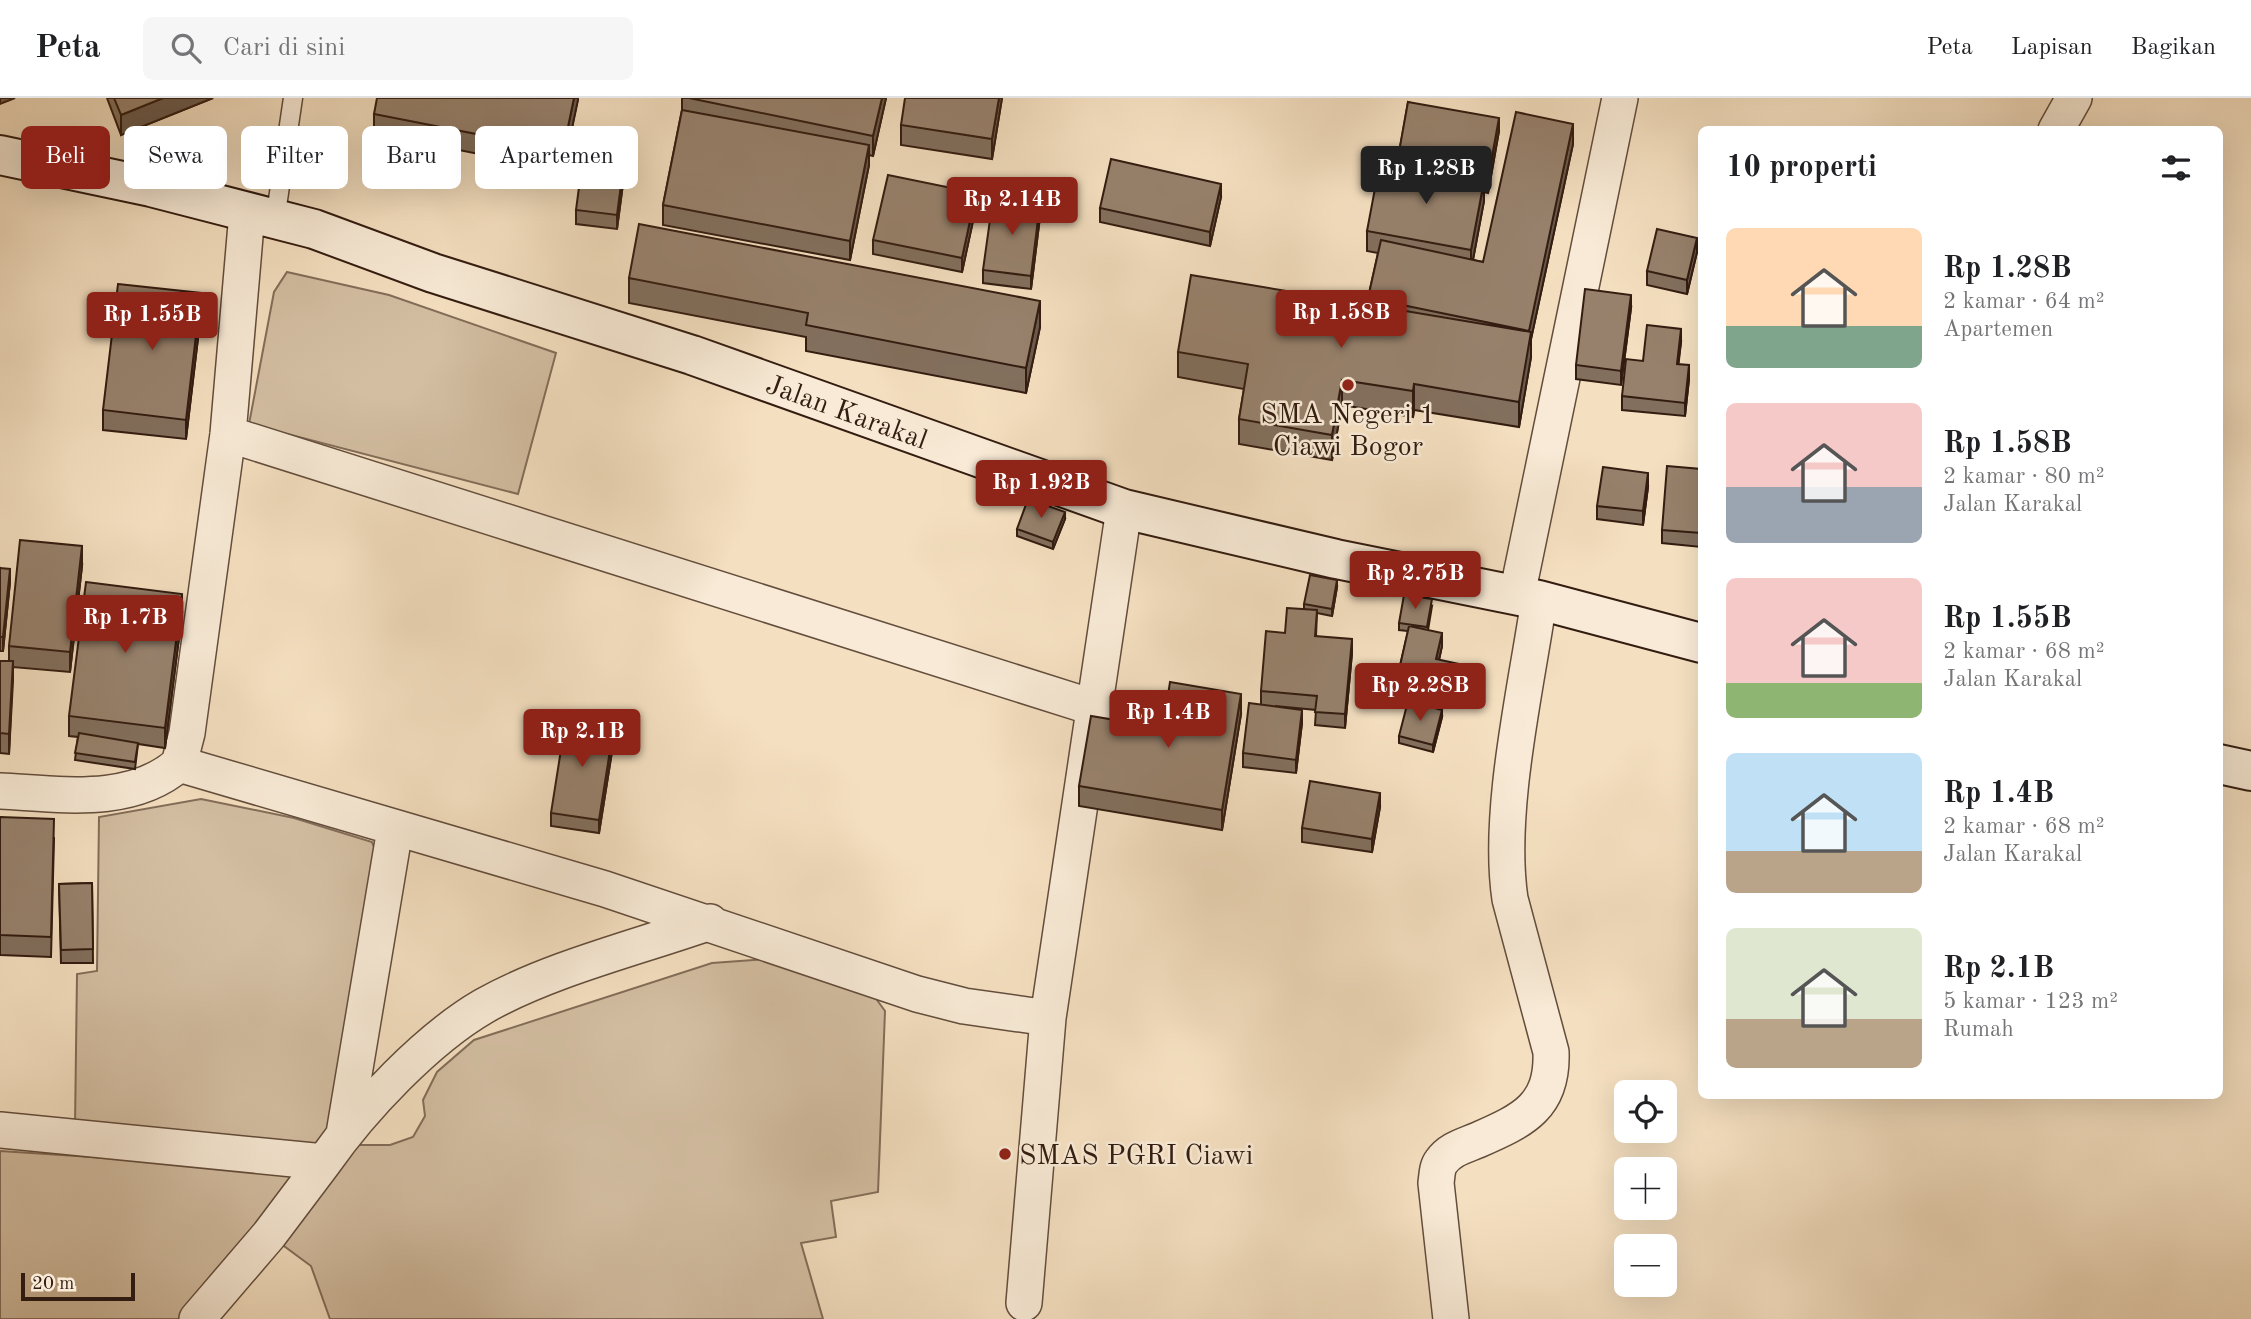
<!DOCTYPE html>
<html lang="id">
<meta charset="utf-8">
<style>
body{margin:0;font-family:"Old Standard TT",serif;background:#f6f6f6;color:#202124;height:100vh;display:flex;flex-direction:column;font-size:26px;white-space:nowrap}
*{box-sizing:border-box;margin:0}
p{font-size:23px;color:#757577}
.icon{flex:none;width:38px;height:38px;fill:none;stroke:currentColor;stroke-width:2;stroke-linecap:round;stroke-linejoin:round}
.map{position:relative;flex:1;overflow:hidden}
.drawer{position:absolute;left:1698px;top:28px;width:525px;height:973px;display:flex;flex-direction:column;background:#fff;border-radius:10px;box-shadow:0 7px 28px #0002}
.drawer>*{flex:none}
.banner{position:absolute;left:21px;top:28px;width:665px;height:63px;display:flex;gap:14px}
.controls{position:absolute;left:1614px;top:982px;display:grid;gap:14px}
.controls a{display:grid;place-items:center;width:63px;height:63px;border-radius:10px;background:#fff;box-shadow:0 7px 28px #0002;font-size:35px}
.scale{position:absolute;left:21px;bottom:18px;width:114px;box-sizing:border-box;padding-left:7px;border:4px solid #331c10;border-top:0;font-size:19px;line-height:24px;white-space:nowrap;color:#331c10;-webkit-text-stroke:5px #f8ead6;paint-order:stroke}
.price{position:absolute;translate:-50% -60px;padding:0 16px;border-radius:7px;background:#8f2418;color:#fff;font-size:23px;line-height:46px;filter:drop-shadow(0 2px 4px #0008)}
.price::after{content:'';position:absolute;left:50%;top:42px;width:21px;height:16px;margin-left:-10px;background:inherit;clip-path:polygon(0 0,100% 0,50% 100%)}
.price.active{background:#222;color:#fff}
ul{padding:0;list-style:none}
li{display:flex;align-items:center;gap:21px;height:175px;padding:0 28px}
li span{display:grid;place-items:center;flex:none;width:196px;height:140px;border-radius:10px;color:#555}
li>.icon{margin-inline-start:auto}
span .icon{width:84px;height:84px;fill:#fffc;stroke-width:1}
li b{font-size:30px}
h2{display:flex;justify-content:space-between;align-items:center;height:84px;padding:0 28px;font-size:30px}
.tag{padding:0 24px;border-radius:10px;background:#fff;box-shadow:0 7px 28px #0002;font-size:24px;line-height:63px}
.tag.active{background:#8f2418;color:#fff}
header{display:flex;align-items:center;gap:42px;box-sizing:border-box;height:98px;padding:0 35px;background:#fff;border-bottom:2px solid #e0e0e0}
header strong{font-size:33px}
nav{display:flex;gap:38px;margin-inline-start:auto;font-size:24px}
.search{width:490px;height:63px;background:#f6f6f6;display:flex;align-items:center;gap:18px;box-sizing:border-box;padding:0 24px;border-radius:10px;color:#757577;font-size:26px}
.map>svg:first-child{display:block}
.green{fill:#d3bea2;stroke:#836d59;stroke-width:2}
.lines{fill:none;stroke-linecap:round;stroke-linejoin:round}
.lane-casing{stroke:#634d3c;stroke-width:21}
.street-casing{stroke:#634d3c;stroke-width:38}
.secondary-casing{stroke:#331c10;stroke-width:42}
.lane{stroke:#f8ead6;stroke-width:18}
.street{stroke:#f8ead6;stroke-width:35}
.secondary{stroke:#f8ead6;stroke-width:38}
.wall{fill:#826f5d;stroke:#331c10;stroke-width:2}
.shaded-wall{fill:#6a5a4c;stroke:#331c10;stroke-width:2}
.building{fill:#97816c;stroke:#331c10;stroke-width:2}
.poi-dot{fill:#8f2418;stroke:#f8ead6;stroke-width:2.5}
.labels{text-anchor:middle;stroke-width:5;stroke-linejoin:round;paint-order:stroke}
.street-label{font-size:28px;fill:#331c10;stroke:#f8ead6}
.poi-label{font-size:28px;fill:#331c10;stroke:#f8ead6}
</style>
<header>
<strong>Peta</strong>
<div class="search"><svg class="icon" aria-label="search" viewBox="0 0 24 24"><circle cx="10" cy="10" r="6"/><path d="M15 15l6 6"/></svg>Cari di sini</div>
<nav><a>Peta</a><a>Lapisan</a><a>Bagikan</a></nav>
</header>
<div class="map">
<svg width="2251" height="1221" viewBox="0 0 2251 1221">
<rect width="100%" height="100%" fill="#f4dfc0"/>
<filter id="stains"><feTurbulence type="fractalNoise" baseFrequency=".00286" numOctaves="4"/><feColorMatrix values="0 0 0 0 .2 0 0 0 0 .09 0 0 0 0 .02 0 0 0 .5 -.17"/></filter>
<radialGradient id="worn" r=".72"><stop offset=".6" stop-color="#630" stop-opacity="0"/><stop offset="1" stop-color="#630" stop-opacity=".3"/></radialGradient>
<!-- green -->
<path class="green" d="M287,174L389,197L556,255L518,396L249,326L274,194Z
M201,701L294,720L372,744L382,768L357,1047H390L413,1039L425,1018L423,1002L437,974L474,942L712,865L783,860L869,891L885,913L878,1094L831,1103L836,1139L801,1145L823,1221H330L311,1168L269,1137L214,1221H0V1053L123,1061L75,1028L77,876L97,873L99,719Z"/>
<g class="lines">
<defs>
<path id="lane" d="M275,122L293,0"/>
<path id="street" d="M2056,32L2074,0
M228,336L1092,609
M1517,497L1620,0
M179,666L187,635L228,336L247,115
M0,693C60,696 131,708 179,666L605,791L917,896L964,908L1048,920L1124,411
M0,1032L324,1064L269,1137L197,1221
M344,1036L395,731
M324,1064C362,1010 427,941 484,908C549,871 639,849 710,824
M1024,1205L1048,920
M1451,1221L1436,1085C1437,1078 1437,1069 1441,1064C1450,1051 1464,1048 1478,1042C1524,1022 1553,1008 1551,954L1510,801C1497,714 1526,591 1539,502"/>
<path id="secondary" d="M0,57L151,89L314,131L433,175L692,257L1124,411L1336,461L1539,502L1701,545
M2219,666L2251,673"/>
</defs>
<!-- lane casing -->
<use href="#lane" class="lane-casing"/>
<!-- street casing -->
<use href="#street" class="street-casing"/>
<!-- secondary casing -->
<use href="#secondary" class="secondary-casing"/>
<!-- lane -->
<use href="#lane" class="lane"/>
<!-- street -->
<use href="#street" class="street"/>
<!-- secondary -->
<use href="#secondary" class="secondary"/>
</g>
<!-- wall -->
<path class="wall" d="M107,0H213L121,37Z
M578,0L563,73L374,35V16Z
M682,0H886L873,58L869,57V67L850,162L663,127V107L682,12Z
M1002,0L992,61L901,47V27Z
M1408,4L1499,33L1488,95L1484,94V103L1473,162L1483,164L1573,46L1531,241V259L1519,329L1414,312L1413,319L1342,307L1332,362L1239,346V321L1244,291L1178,279V254L1368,207V200L1378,155L1367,153V133L1397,67Z
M626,63L617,131L576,126V112Z
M1221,99L1210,148L1100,124V110Z
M976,109L962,174L873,156V142Z
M1040,119L1031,191L983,185V172Z
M1697,154L1687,196L1647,187V173Z
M629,180L1040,229L1026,295L806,253V239L629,205Z
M1631,210L1621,287L1576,281V267Z
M201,215L186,341L103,332V312Z
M1681,244L1678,266L1689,281L1685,318L1622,312V298L1643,263Z
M1701,371V449L1662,445V432Z
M1648,389L1643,427L1597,421V408Z
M1065,421L1053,451L1017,438V431Z
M82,468L70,574L13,569L9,656L0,655V563H9V548Z
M0,470L10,484L3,553H0Z
M1337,489L1332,518L1317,515L1316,538L1352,555L1345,630L1315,627L1316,612L1275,608L1302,625L1296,675L1243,669V655L1261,607V593L1285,535L1304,511V506Z
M1432,508L1428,532L1442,548L1439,562L1473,582L1467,609L1397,594V581L1408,533L1399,532V525Z
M182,516L165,650L138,646L135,671L75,662L78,639L69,638V618Z
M1241,616L1222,732L1079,708V688L1163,630Z
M1442,619L1433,654L1399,645V638Z
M614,641L599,735L551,728V715Z
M1380,709L1372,754L1302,744V730Z
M0,719L54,740L51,859L0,857Z
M92,785L93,865H61L59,786Z"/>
<!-- shaded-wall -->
<path class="shaded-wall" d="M0,0H15L0,6Z
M163,0H213L121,37V17Z
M574,0H578V2L563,73V53Z
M882,0H886L873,58V38Z
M999,0H1002L992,61V41Z
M1499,20V33L1488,95V81Z
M1573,26V46L1531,241V259L1519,329V304L1528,234Z
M869,47V67L850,162V143Z
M626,49V63L617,131V117Z
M1484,83V103L1471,172V152Z
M1221,86V99L1210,148V134Z
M976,95V109L962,174V160Z
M1040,105V119L1031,191V178Z
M1697,140V154L1687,196V182Z
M201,195V215L186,341V322Z
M1631,197V210L1621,287V273Z
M1040,203V229L1026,295V270Z
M1681,231V244L1677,280V266Z
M1689,267V281L1685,318V305Z
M1342,282V307L1332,362V337Z
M1414,286V312L1413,319V293Z
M1648,375V389L1643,427V413Z
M1065,414V421L1053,451V444Z
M82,448V468L70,574V554Z
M10,471V484L3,553V539Z
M1337,482V489L1332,518V511Z
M182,496V516L165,650V630Z
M1442,535V548L1436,575V561Z
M1352,541V555L1345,630V616Z
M13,563V583L9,656V636Z
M1473,569V582L1467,609V595Z
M1241,596V616L1222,732V712Z
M1302,612V625L1296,675V662Z
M1442,612V619L1433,654V647Z
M614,627V641L599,735V722Z
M1380,695V709L1372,754V741Z"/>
<!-- building -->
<path class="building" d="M114,0H163L121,17Z
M377,0H574L563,53L374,16Z
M689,0H882L873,38Z
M905,0H999L992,41L901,27Z
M1408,4L1499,20L1488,81L1397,65Z
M682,12L869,47L850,143L663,107Z
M1516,14L1573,26L1529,233L1368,200L1381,142L1483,164Z
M585,44L626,49L617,117L576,112Z
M1111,61L1221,86L1210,134L1100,110Z
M1380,64L1484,83L1471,152L1367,133Z
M888,77L976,95L962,160L873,142Z
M993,100L1040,105L1031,178L983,172Z
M639,126L1040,203L1026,270L806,227L808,215L629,180Z
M1657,131L1697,140L1687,182L1647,173Z
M1191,177L1531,234L1519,304L1414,286L1413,293L1342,282L1332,337L1239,321L1248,266L1178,254Z
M118,186L201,195L186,322L103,312Z
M1585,191L1631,197L1621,273L1576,267Z
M1647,227L1681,231L1677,266L1689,267L1685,305L1622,298L1626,261L1643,263Z
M1667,368L1701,371V435L1662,432Z
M1603,369L1648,375L1643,413L1597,408Z
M1028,401L1065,414L1053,444L1017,431Z
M20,442L82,448L70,554L9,548Z
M0,470L10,471L3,539H0Z
M1310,477L1337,482L1332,511L1304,506Z
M86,484L182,496L165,630L69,618Z
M1404,497L1432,501L1427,529L1399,525Z
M1287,510L1317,512L1315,538L1352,541L1345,616L1315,614L1317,598L1261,593L1266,533L1285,535Z
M1409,528L1442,535L1436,561L1473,569L1467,595L1397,581Z
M0,563H13L9,636L0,635Z
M1170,584L1241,596L1222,712L1079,688L1091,618L1163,630Z
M1408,603L1442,612L1433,647L1399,638Z
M1249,605L1302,612L1296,662L1243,655Z
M566,620L614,627L599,722L551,715Z
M79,635L138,645L135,664L75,655Z
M1310,683L1380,695L1372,741L1302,730Z
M0,719L54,721L51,839L0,837Z
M92,785L93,851L61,852L59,786Z"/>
<!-- markers -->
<g class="poi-dot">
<circle cx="1348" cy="287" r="7"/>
<circle cx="1005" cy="1056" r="7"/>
</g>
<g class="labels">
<!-- street labels -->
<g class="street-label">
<text transform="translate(847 313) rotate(20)" y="10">Jalan Karakal</text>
</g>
<!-- poi labels -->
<g class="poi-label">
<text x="1348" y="325">SMA Negeri 1<tspan x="1348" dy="32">Ciawi Bogor</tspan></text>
<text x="1019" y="1066" text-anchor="start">SMAS PGRI Ciawi</text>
</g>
</g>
<rect width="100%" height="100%" filter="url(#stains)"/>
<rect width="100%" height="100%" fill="url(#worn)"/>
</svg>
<div class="controls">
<a><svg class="icon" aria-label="locate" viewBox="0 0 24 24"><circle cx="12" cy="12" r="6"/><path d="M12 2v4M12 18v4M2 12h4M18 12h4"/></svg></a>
<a>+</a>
<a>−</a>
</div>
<div class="scale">20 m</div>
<b class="price active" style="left:1426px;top:108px">Rp 1.28B</b>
<b class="price" style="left:1012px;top:139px">Rp 2.14B</b>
<b class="price" style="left:1341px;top:252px">Rp 1.58B</b>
<b class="price" style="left:152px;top:254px">Rp 1.55B</b>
<b class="price" style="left:1041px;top:422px">Rp 1.92B</b>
<b class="price" style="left:1415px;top:513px">Rp 2.75B</b>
<b class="price" style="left:125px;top:557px">Rp 1.7B</b>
<b class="price" style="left:1420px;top:625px">Rp 2.28B</b>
<b class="price" style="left:1168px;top:652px">Rp 1.4B</b>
<b class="price" style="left:582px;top:671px">Rp 2.1B</b>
<div class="banner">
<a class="tag active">Beli</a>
<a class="tag">Sewa</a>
<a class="tag">Filter</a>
<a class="tag">Baru</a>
<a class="tag">Apartemen</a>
</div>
<section class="drawer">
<h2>10 properti<svg class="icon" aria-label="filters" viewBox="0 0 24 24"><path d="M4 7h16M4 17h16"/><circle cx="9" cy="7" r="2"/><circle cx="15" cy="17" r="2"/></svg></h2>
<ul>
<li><span style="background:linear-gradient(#ffd9b3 70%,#7fa58c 0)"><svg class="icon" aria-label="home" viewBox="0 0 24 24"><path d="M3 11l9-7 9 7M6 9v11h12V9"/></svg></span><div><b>Rp 1.28B</b><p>2 kamar · 64 m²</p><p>Apartemen</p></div></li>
<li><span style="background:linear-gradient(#f6c9c9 60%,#9aa5b1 0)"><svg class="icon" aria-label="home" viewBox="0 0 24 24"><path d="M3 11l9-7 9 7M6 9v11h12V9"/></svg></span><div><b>Rp 1.58B</b><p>2 kamar · 80 m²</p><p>Jalan Karakal</p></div></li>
<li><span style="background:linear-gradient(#f6c9c9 75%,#8fb573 0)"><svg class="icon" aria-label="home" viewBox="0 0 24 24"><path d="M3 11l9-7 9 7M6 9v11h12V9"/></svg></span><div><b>Rp 1.55B</b><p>2 kamar · 68 m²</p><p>Jalan Karakal</p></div></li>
<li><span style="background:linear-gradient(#bfe0f5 70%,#b9a48a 0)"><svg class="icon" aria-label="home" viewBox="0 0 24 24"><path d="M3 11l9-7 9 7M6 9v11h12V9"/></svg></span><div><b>Rp 1.4B</b><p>2 kamar · 68 m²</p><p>Jalan Karakal</p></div></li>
<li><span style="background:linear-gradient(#dfe7d0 65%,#b9a48a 0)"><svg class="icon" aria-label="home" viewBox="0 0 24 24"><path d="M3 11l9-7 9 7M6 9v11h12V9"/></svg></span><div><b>Rp 2.1B</b><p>5 kamar · 123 m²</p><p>Rumah</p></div></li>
</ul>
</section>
</div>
